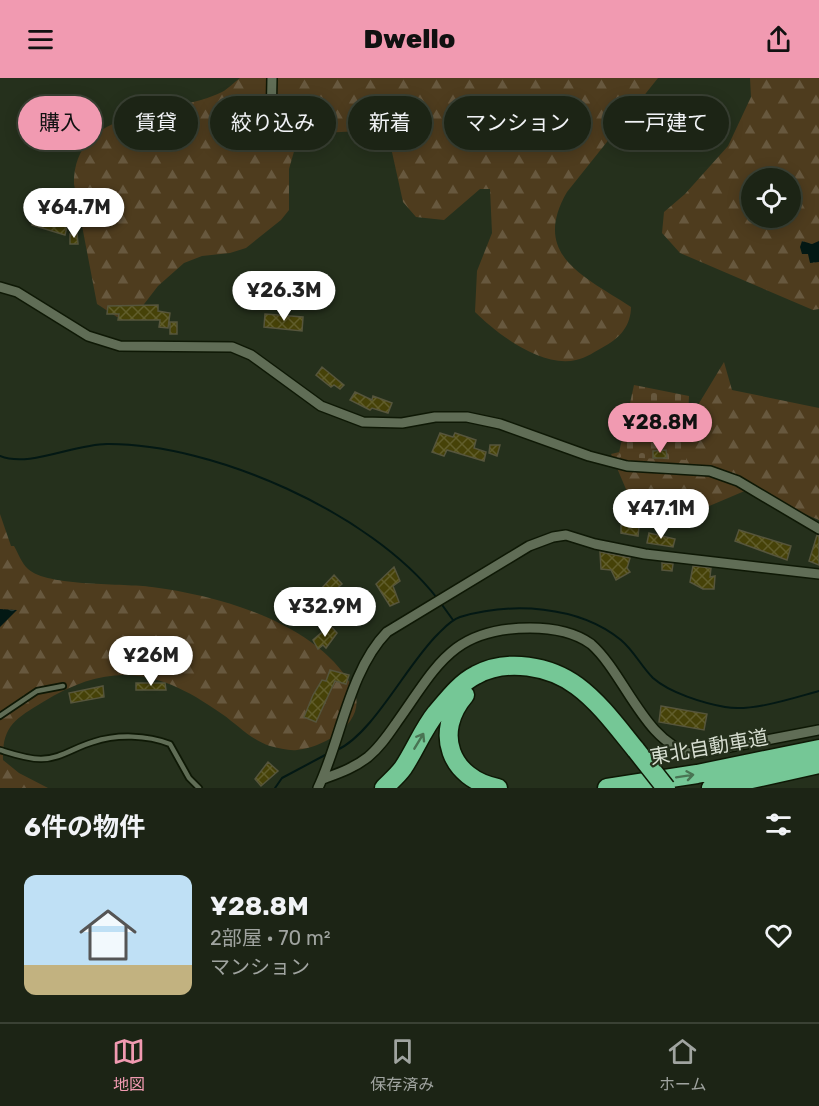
<!DOCTYPE html>
<html lang="ja">
<meta charset="utf-8">
<style>
body{margin:0;font-family:Rubik,"Noto Sans JP",sans-serif;background:#293022;color:#f1f3f6;height:100vh;display:flex;flex-direction:column;font-size:22px;white-space:nowrap}
*{box-sizing:border-box;margin:0}
p{font-size:20px;color:#a0a4a0}
.icon{flex:none;width:33px;height:33px;fill:none;stroke:currentColor;stroke-width:2;stroke-linecap:round;stroke-linejoin:round}
.map{position:relative;height:710px;overflow:hidden}
.details{display:flex;flex-direction:column;background:#1c2415;flex:1}
.details>*{flex:none}
.hud{position:absolute;left:18px;top:18px;width:783px;height:54px;display:flex;gap:12px}
.tools{position:absolute;left:741px;top:90px;display:grid;gap:12px}
.tools a{display:grid;place-items:center;width:60px;height:60px;border-radius:50%;background:#1c2415;box-shadow:0 3px 15px #0003,0 0 0 2px #3a4134;font-size:30px}
.price{position:absolute;translate:-50% -51px;padding:0 14px;border-radius:21px;background:#fff;color:#222;font-size:20px;line-height:39px;filter:drop-shadow(0 2px 3px #0008)}
.price::after{content:'';position:absolute;left:50%;top:36px;width:18px;height:14px;margin-left:-9px;background:inherit;clip-path:polygon(0 0,100% 0,50% 100%)}
.price.selected{background:#f19ab1;color:#111}
ul{padding:0;list-style:none}
li{display:flex;align-items:center;gap:18px;height:150px;padding:0 24px}
li span{display:grid;place-items:center;flex:none;width:168px;height:120px;border-radius:12px;color:#555}
li>.icon{margin-inline-start:auto}
span .icon{width:72px;height:72px;fill:#fffc;stroke-width:1}
li b{font-size:26px}
h2{display:flex;justify-content:space-between;align-items:center;height:72px;padding:0 24px;font-size:26px}
.pill{padding:0 21px;border-radius:27px;background:#1c2415;box-shadow:0 3px 15px #0003,0 0 0 2px #3a4134;font-size:21px;line-height:54px}
.pill.selected{background:#f19ab1;color:#111}
header{display:flex;justify-content:space-between;align-items:center;height:78px;padding:0 24px;background:#f19ab1;color:#111;font-size:27px;font-weight:800}
.dock{display:flex;justify-content:space-around;align-items:center;height:84px;border-top:2px solid #3a4134;background:#1c2415;font-size:16px;color:#a0a4a0}
.dock a{display:grid;justify-items:center;gap:3px}
.dock .selected{color:#f19ab1}
.map>svg:first-child{display:block}
.forest{fill:url(#forest-firs);fill-rule:evenodd}
.cemetery{fill:url(#cemetery-stones)}
.water{fill:url(#water-ripples)}
.lines{fill:none;stroke-linecap:round;stroke-linejoin:round}
.stream{stroke:#031814;stroke-width:2}
.building{fill:url(#building-cross-hatch);stroke:#56553c;stroke-width:1.5}
.lane-casing{stroke:#0e1805;stroke-width:8}
.street-casing{stroke:#0e1805;stroke-width:12}
.highway-casing{stroke:#0e1805;stroke-width:21}
.lane{stroke:#606d56;stroke-width:4.5}
.street{stroke:#606d56;stroke-width:9}
.highway{stroke:#75c796;stroke-width:18}
.highway-bridge-casing{stroke:#0e1805;stroke-width:21;stroke-linecap:butt}
.highway-bridge{stroke:#75c796;stroke-width:18}
.oneway{stroke:#497453}
.labels{text-anchor:middle;stroke-width:4.5;stroke-linejoin:round;paint-order:stroke}
.street-label{font-size:20px;fill:#d6ddd0;stroke:#25301c}
</style>
<header><svg class="icon" aria-label="menu" viewBox="0 0 24 24"><path d="M4 6h16M4 12h16M4 18h16"/></svg>Dwello<svg class="icon" aria-label="share" viewBox="0 0 24 24"><path d="M12 15V3M7 8l5-5 5 5M5 13v7h14v-7"/></svg></header>
<div class="map">
<svg width="819" height="710" viewBox="0 0 819 710">
<defs>
<pattern id="forest-firs" width="22" height="20" patternUnits="userSpaceOnUse" patternTransform="scale(1.5)"><rect width="22" height="20" fill="#4e3c1e"/><path d="M5 1l3.5 6h-7zM16 11l3.5 6h-7z" fill="#67583e"/></pattern>
<pattern id="cemetery-stones" width="16" height="16" patternUnits="userSpaceOnUse" patternTransform="scale(1.5)"><rect width="16" height="16" fill="#4e3c1e"/><path d="M2 7V4a2 2 0 0 1 4 0v3zM10 15v-3a2 2 0 0 1 4 0v3z" fill="#67583e"/></pattern>
<pattern id="water-ripples" width="26" height="14" patternUnits="userSpaceOnUse" patternTransform="scale(1.5)"><rect width="26" height="14" fill="#031814"/><path d="M2 4q2-2 4 0t4 0M15 11q2-2 4 0t4 0" fill="none" stroke="#273935"/></pattern>
<pattern id="building-cross-hatch" width="8" height="8" patternUnits="userSpaceOnUse" patternTransform="scale(1.5)"><rect width="8" height="8" fill="#464208"/><path d="M0 0l8 8M0 8l8-8" fill="none" stroke="#605d2b"/></pattern>
</defs>
<rect width="100%" height="100%" fill="#25301c"/>
<!-- forest -->
<path class="forest" d="M240,0H658L567,114C530,178 586,199 631,229C631,247 620,260 605,268C596,273 586,280 576,282C542,290 497,256 475,234L477,193L492,155L490,111H480L444,142L416,139L403,124L390,65L380,52L321,55L295,70L289,91V132L281,142L246,170L230,175L202,178L184,185L158,208L138,234L117,239L97,226L74,106C74,27 171,39 222,14C228,11 234,4 240,0Z
M750,0H819V231L813,232L680,175L662,155L664,134L685,116L728,68L751,19ZM752,100H790V140H752Z
M724,284L732,312L819,330V442L747,412L688,437H637L611,376L678,360Z
M0,436L11,468H14C18,475 22,486 28,491C47,509 125,505 152,509C221,518 316,545 352,608C371,642 326,669 297,672C289,673 279,670 270,668C251,662 238,647 222,636C159,591 111,582 43,624C15,641 2,648 3,682L19,695L48,710H0Z"/>
<!-- cemetery -->
<path class="cemetery" d="M634,307L689,318L686,382L618,379Z"/>
<!-- water -->
<path class="water" d="M802,163L812,166L819,163V184L810,185L808,176H802L800,169Z
M0,531L17,532L0,549Z"/>
<g class="lines">
<!-- stream -->
<path class="stream" d="M0,378C29,390 74,366 107,366C213,365 371,435 437,520
M440,524L453,542
M337,672C373,656 407,586 438,556C445,549 451,542 460,539C511,524 578,527 621,562C634,573 641,588 653,600C670,615 703,625 725,629C752,634 793,620 819,613
M275,710L282,700L327,676"/>
</g>
<!-- building -->
<path class="building" d="M36,136L68,144L65,157L32,147Z
M77,155L78,166H70V156Z
M158,227V233L170,235L168,250L159,249L160,242H118L119,236H107L108,228Z
M265,236L303,239L302,253L264,249Z
M170,244H177V256H170Z
M322,289L344,307L340,311L334,307L331,309L316,297Z
M355,314L372,322L373,318L392,325L388,335L372,330L370,332L350,322Z
M440,355L453,359L455,355L476,362L474,370L486,374L484,383L447,372L444,378L432,374Z
M490,367H500L497,378L489,375Z
M666,372L667,380H653V373Z
M621,447L639,449L638,458L621,455Z
M739,452L791,468L787,482L735,463Z
M649,455L675,461L673,469L647,465Z
M817,457L819,458V487L809,483Z
M600,474L630,480L627,490L630,494L616,502L611,492L601,491Z
M662,485L673,486L672,493L662,492Z
M693,488L711,490L710,499L715,498L714,511H703L690,504Z
M394,489L400,503L393,508L399,524L390,528L376,506Z
M334,497L342,506L324,522L318,514Z
M338,528L347,539L337,547L328,535Z
M330,547L337,555L326,570L323,567L318,571L313,562Z
M330,592L349,597L346,606L335,603L316,644L304,639L313,617L322,602L326,603Z
M136,605H165L166,612H136Z
M103,608L104,619L71,625L69,615Z
M661,628L707,636L704,652L659,644Z
M268,684L278,693L261,708L255,701Z"/>
<g class="lines">
<defs>
<path id="lane" d="M0,638L37,613L63,608
M0,672C13,676 27,681 41,681C60,681 75,669 93,664C117,656 147,657 170,666L189,700L199,710"/>
<path id="street" d="M271,47L272,0
M0,209L17,214L88,258L120,268L232,269L251,277L321,328L363,344L402,345L435,339H467L500,346L589,378L627,388L710,393L738,403L819,451
M323,701C339,695 354,690 368,679C380,669 388,657 397,644C437,588 452,550 530,550C551,550 573,553 591,566C625,596 645,666 693,676L819,652
M318,710C341,662 349,593 387,554L529,468L553,459L566,457L595,466L645,476L819,496"/>
<path id="highway" d="M465,617C433,654 450,701 498,710
M384,710C390,704 398,697 403,690C415,672 423,651 436,635C448,621 460,605 476,597C507,580 550,588 577,608C600,625 618,650 636,672
M607,710L697,696L819,671
M711,710L819,686"/>
</defs>
<!-- lane casing -->
<use href="#lane" class="lane-casing"/>
<!-- street casing -->
<use href="#street" class="street-casing"/>
<!-- highway casing -->
<use href="#highway" class="highway-casing"/>
<!-- lane -->
<use href="#lane" class="lane"/>
<!-- street -->
<use href="#street" class="street"/>
<!-- highway -->
<use href="#highway" class="highway"/>
<defs>
<path id="highway-bridge" d="M636,672L666,710"/>
</defs>
<!-- highway-bridge casing -->
<use href="#highway-bridge" class="highway-bridge-casing"/>
<!-- highway-bridge -->
<use href="#highway-bridge" class="highway-bridge"/>
</g>
<!-- one-way arrows -->
<defs><path id="oneway-shaft" d="M-6 0H5M1.5-3L5.5 0L1.5 3" fill="none" stroke-width="1.6" stroke-linecap="round" stroke-linejoin="round" transform="scale(1.5)"/></defs>
<g class="oneway">
<use href="#oneway-shaft" transform="translate(419 663) rotate(-59)"/>
<use href="#oneway-shaft" transform="translate(685 698) rotate(-9)"/>
</g>
<g class="labels">
<!-- street labels -->
<g class="street-label">
<text transform="translate(709 669) rotate(-10)" y="7">東北自動車道</text>
</g>
</g>
</svg>
<div class="tools">
<a><svg class="icon" aria-label="locate" viewBox="0 0 24 24"><circle cx="12" cy="12" r="6"/><path d="M12 2v4M12 18v4M2 12h4M18 12h4"/></svg></a>
</div>
<b class="price" style="left:74px;top:161px">¥64.7M</b>
<b class="price" style="left:284px;top:244px">¥26.3M</b>
<b class="price selected" style="left:660px;top:376px">¥28.8M</b>
<b class="price" style="left:661px;top:462px">¥47.1M</b>
<b class="price" style="left:325px;top:560px">¥32.9M</b>
<b class="price" style="left:151px;top:609px">¥26M</b>
<div class="hud">
<a class="pill selected">購入</a>
<a class="pill">賃貸</a>
<a class="pill">絞り込み</a>
<a class="pill">新着</a>
<a class="pill">マンション</a>
<a class="pill">一戸建て</a>
</div>
</div>
<section class="details">
<h2>6件の物件<svg class="icon" aria-label="filters" viewBox="0 0 24 24"><path d="M4 7h16M4 17h16"/><circle cx="9" cy="7" r="2"/><circle cx="15" cy="17" r="2"/></svg></h2>
<ul>
<li><span style="background:linear-gradient(#bfe0f5 75%,#c2b280 0)"><svg class="icon" aria-label="home" viewBox="0 0 24 24"><path d="M3 11l9-7 9 7M6 9v11h12V9"/></svg></span><div><b>¥28.8M</b><p>2部屋 · 70 m²</p><p>マンション</p></div><svg class="icon" aria-label="heart" viewBox="0 0 24 24"><path d="M12 20l-8-8c-3-5 5-10 8-4 3-6 11-1 8 4z"/></svg></li>
</ul>
</section>
<nav class="dock">
<a class="selected"><svg class="icon" aria-label="map" viewBox="0 0 24 24"><path d="M3 6l6-2 6 2 6-2v14l-6 2-6-2-6 2zM9 4v14M15 6v14"/></svg>地図</a>
<a><svg class="icon" aria-label="saved" viewBox="0 0 24 24"><path d="M7 4h10v16l-5-4-5 4z"/></svg>保存済み</a>
<a><svg class="icon" aria-label="home" viewBox="0 0 24 24"><path d="M3 11l9-7 9 7M6 9v11h12V9"/></svg>ホーム</a>
</nav>
